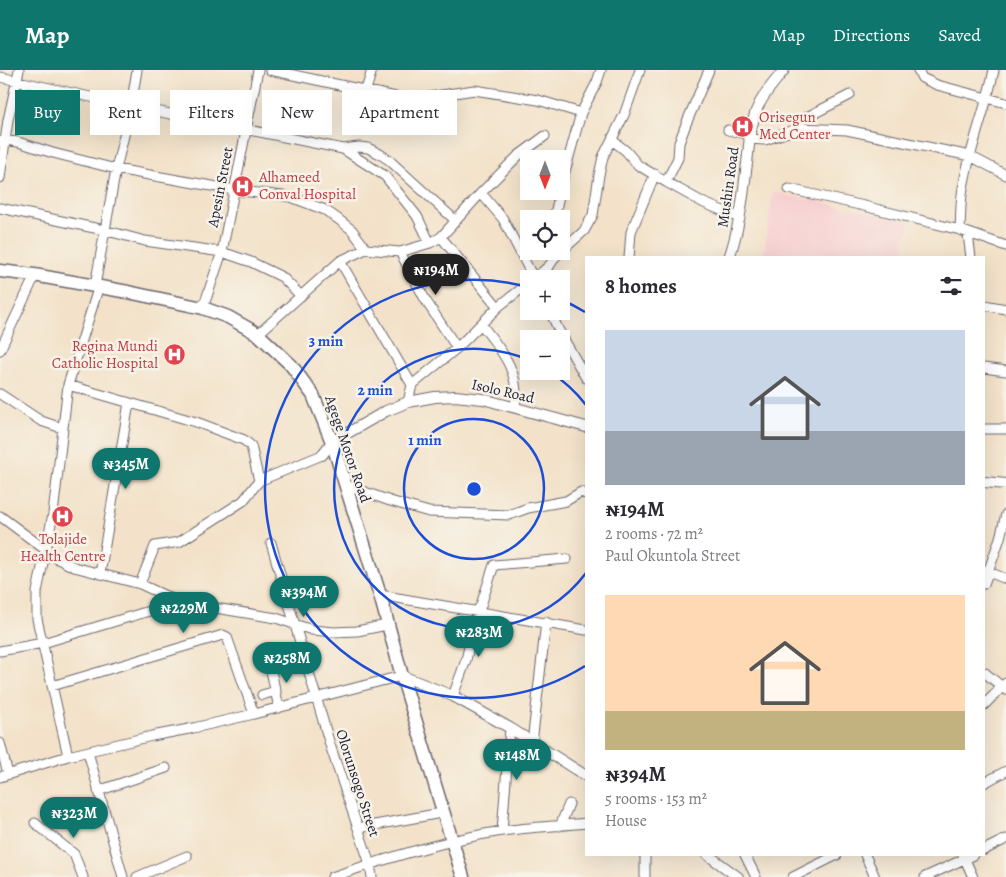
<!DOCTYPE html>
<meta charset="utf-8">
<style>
body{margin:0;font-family:Alegreya,serif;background:#f2f2f3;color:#2b2b33;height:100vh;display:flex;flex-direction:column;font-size:19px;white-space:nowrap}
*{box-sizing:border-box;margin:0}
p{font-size:16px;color:#7c7c81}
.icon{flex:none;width:28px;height:28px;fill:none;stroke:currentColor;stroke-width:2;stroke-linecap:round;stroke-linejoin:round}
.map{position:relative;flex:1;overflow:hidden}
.panel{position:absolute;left:585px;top:186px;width:400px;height:600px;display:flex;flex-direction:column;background:#fff;border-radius:0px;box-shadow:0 5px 20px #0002}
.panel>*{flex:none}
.banner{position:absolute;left:15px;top:20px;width:475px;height:45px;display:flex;gap:10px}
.needle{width:32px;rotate:180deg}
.buttons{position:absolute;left:520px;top:80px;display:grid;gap:10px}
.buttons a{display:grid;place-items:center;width:50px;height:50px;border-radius:0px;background:#fff;box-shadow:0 5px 20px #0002;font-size:25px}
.price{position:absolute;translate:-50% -42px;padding:0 11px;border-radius:18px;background:#0f766e;color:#fff;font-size:16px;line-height:32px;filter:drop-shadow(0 1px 2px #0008)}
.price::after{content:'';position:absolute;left:50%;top:30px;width:15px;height:11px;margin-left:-8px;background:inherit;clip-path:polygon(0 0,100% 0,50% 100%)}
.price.current{background:#222;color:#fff}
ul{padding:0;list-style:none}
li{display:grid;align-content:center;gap:10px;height:265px;padding:0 20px}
li span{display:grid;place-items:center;height:155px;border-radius:0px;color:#555}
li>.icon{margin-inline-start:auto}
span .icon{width:90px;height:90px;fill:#fffc;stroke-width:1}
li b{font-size:21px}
h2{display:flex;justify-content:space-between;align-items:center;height:60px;padding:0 20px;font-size:21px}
.tag{padding:0 18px;border-radius:0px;background:#fff;box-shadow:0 5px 20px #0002;font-size:18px;line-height:45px}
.tag.current{background:#0f766e;color:#fff}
header{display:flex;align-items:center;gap:30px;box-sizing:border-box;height:70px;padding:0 25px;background:#0f766e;color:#fff}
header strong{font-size:24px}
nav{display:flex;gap:28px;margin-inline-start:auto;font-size:18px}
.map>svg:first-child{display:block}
.built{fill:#f7cfd1}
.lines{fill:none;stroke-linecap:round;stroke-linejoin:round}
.minor-casing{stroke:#6b656d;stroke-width:11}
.major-casing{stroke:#6b656d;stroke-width:12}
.highway-casing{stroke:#6b656d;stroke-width:15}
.minor{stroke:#fff;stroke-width:9}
.major{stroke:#fff;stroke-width:10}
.highway{stroke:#fff;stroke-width:12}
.ring{fill:none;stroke:#1d4ed8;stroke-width:2.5}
.labels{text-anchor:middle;stroke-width:5;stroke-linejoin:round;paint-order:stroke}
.health-label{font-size:15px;fill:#be3a42;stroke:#f7f3e8;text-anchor:start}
.street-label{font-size:15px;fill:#22223b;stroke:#f7f3e8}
.centre{fill:#1d4ed8;stroke:#f7f3e8;stroke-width:2.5}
.ring-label{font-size:15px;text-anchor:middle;font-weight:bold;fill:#1d4ed8;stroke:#f7f3e8;stroke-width:5;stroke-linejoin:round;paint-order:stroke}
</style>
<header>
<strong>Map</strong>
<nav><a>Map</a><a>Directions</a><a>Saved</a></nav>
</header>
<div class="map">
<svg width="1006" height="807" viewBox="0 0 1006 807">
<rect width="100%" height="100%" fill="#f7f3e8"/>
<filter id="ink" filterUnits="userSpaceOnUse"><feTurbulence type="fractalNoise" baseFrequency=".02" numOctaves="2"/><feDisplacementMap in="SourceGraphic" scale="10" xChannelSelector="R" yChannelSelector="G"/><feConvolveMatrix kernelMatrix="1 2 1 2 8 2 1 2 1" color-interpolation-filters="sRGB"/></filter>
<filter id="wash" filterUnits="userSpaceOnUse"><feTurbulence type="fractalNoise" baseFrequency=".0096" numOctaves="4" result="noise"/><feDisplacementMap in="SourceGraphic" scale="20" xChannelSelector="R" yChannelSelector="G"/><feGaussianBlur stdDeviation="1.12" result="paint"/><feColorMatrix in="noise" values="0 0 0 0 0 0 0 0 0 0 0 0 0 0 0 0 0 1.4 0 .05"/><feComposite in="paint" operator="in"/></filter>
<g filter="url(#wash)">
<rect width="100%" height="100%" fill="#f3e2c9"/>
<!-- built -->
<path class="built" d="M773,122L910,151L901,187L763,188Z"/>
</g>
<g filter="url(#ink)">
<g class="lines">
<defs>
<path id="minor" d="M270,0L410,30L474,20L538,30L581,43
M918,0L922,8L937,15L1006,33
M0,7L131,36L343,79L359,77L368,78L380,84L389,90L456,151
M366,20L372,0
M799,58L801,51L805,48L850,25
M728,60L750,65
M749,69L765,70L799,58L847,60L970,86L1006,105
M612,70L626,81L638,95L666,112L704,133L740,148
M0,72L5,70L18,72L53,83L116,99L234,120L291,127L325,140L338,149L352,160L366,179
M343,79L385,106L417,146L430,173
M0,108L8,50L19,0
M666,112L678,88L679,73L686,54L709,0
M561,116L581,43L597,12L601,0
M789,119L864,136L960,160L1006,176
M481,123L503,149L534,209
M0,138L104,160L145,171L222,182L251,192L282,207L301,226
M554,149L560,121
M960,160C961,145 960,129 964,113C971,75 986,38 994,0
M968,164L971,188
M441,167L498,237
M400,182L426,231L457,278
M629,188L631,162L655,104
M340,191L412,315
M534,209L550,195L555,187L584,161L593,145L599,105L603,87L624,45L640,0
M95,216L116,99L131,36L137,0
M984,235L1006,239
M203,238L222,182L258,0
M550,241L558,259L586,308
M481,254C501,280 521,302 515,337
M258,264L340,191L366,179L400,182L430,173L441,167L481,123L518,86L545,66
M0,280L32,212L34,205
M984,298L1006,301
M68,315L196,352L244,370L251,376L259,411
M0,324L41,351L62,358
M408,332L412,315L457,278L498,237L529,213
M984,359H1006
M345,415L390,431L429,442L509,445L528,438L566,431L581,422L586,424
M0,446L58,489L74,497L140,514L179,532L276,548L312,560L334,562L357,561L382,556
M271,473L331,678L370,794L372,807
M984,500L1006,509
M100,504L129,333
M140,514L155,476L179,472L243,431L259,411L322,385
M984,514L1000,468L1006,444
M380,525L586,560
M0,581L43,573L179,532
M270,596L279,638
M984,602L1006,620
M52,616L223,565L227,567L254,644
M262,625L276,621
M453,626L466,590L477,541L481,535L494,495L567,489
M984,635L1006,613
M0,673L8,704
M532,673L546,552
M88,682L123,807
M68,686L37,549V522L53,444L68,315L97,222
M0,707L68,686L152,666L189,659L254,644L397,607
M984,713L1006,701
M98,721L166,698
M35,753L74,784L83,807
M560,756L569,734
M358,758L436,744
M502,761L510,658
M984,780L1006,769
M645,785V807
M745,785L756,807
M865,785L875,807
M963,785L973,807
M137,807L187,786
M332,807C387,788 445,770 502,761C530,757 558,756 586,753
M793,807L837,785
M925,807L973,785"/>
<path id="major" d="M729,188C739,159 743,131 746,101C749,81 749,60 756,41C762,25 774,13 784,0
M322,385L332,372L386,341L408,332L435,327L455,326L483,329L586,357
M984,412L1006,414
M398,607L402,606L453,626L510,658L586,706
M708,785L738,807"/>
<path id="highway" d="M0,201L34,205L128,222L203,238L228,247L258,264L291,295L313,325L332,372L380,525L402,606L463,807"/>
</defs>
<!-- minor casing -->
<use href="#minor" class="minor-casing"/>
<!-- major casing -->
<use href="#major" class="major-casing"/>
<!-- highway casing -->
<use href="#highway" class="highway-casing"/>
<!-- minor -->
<use href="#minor" class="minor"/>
<!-- major -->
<use href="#major" class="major"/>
<!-- highway -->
<use href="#highway" class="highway"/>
</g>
</g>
<!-- distance rings -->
<g class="ring">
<circle cx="474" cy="419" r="70"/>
<path d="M586 503A140 140 0 1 1 529 290M550 302A140 140 0 0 1 586 335"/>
<path d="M585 596A209 209 0 1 1 528 217M562 230A209 209 0 0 1 585 242"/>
</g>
<!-- icons -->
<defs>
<symbol id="hospital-disc" viewBox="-11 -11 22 22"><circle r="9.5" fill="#e0444e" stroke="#f7f3e8"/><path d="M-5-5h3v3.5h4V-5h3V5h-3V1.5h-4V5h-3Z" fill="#fff"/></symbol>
</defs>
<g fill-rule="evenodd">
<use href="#hospital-disc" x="730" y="44" width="25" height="25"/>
<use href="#hospital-disc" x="230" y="104" width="25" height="25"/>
<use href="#hospital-disc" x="162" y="272" width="25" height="25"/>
<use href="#hospital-disc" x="50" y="434" width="25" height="25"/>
</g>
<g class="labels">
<!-- health labels -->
<g class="health-label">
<text x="759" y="52">Orisegun<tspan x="759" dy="17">Med Center</tspan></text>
<text x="259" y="112">Alhameed<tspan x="259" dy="17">Conval Hospital</tspan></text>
<text x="158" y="281" text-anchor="end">Regina Mundi<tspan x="158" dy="17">Catholic Hospital</tspan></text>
<text x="63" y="474" text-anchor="middle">Tolajide<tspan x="63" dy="17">Health Centre</tspan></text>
</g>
<!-- street labels -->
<g class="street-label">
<text transform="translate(220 117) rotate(-79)" y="5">Apesin Street</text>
<text transform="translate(728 117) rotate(-82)" y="5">Mushin Road</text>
<text transform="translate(503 321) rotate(13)" y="5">Isolo Road</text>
<text transform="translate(348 379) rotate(71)" y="5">Agege Motor Road</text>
<text transform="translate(358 713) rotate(72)" y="5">Olorunsogo Street</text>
</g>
</g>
<circle cx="474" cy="419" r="8" class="centre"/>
<g class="ring-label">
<text x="326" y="276">3 min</text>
<text x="375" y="325">2 min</text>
<text x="425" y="375">1 min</text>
</g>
</svg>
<div class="buttons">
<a><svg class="needle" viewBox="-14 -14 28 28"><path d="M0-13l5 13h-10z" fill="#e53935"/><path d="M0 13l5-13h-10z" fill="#7c7c81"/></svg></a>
<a><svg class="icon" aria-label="locate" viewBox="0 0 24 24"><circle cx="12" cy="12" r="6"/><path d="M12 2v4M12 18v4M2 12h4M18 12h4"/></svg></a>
<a>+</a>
<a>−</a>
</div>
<b class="price current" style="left:436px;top:226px">₦194M</b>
<b class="price" style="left:126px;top:420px">₦345M</b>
<b class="price" style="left:304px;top:548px">₦394M</b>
<b class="price" style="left:184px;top:564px">₦229M</b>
<b class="price" style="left:479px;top:588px">₦283M</b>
<b class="price" style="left:287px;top:614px">₦258M</b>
<b class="price" style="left:517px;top:711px">₦148M</b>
<b class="price" style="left:74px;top:769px">₦323M</b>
<div class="banner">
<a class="tag current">Buy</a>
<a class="tag">Rent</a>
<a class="tag">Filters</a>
<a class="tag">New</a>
<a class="tag">Apartment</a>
</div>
<section class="panel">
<h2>8 homes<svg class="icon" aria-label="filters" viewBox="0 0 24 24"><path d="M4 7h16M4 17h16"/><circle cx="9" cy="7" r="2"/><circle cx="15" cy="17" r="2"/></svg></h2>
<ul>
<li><span style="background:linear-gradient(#c9d6e8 65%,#9aa5b1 0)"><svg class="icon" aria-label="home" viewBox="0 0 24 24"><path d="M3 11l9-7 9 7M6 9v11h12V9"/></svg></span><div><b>₦194M</b><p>2 rooms · 72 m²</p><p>Paul Okuntola Street</p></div></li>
<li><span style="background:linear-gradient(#ffd9b3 75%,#c2b280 0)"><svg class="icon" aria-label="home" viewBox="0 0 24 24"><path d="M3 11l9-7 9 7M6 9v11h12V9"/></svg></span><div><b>₦394M</b><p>5 rooms · 153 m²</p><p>House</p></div></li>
</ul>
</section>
</div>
